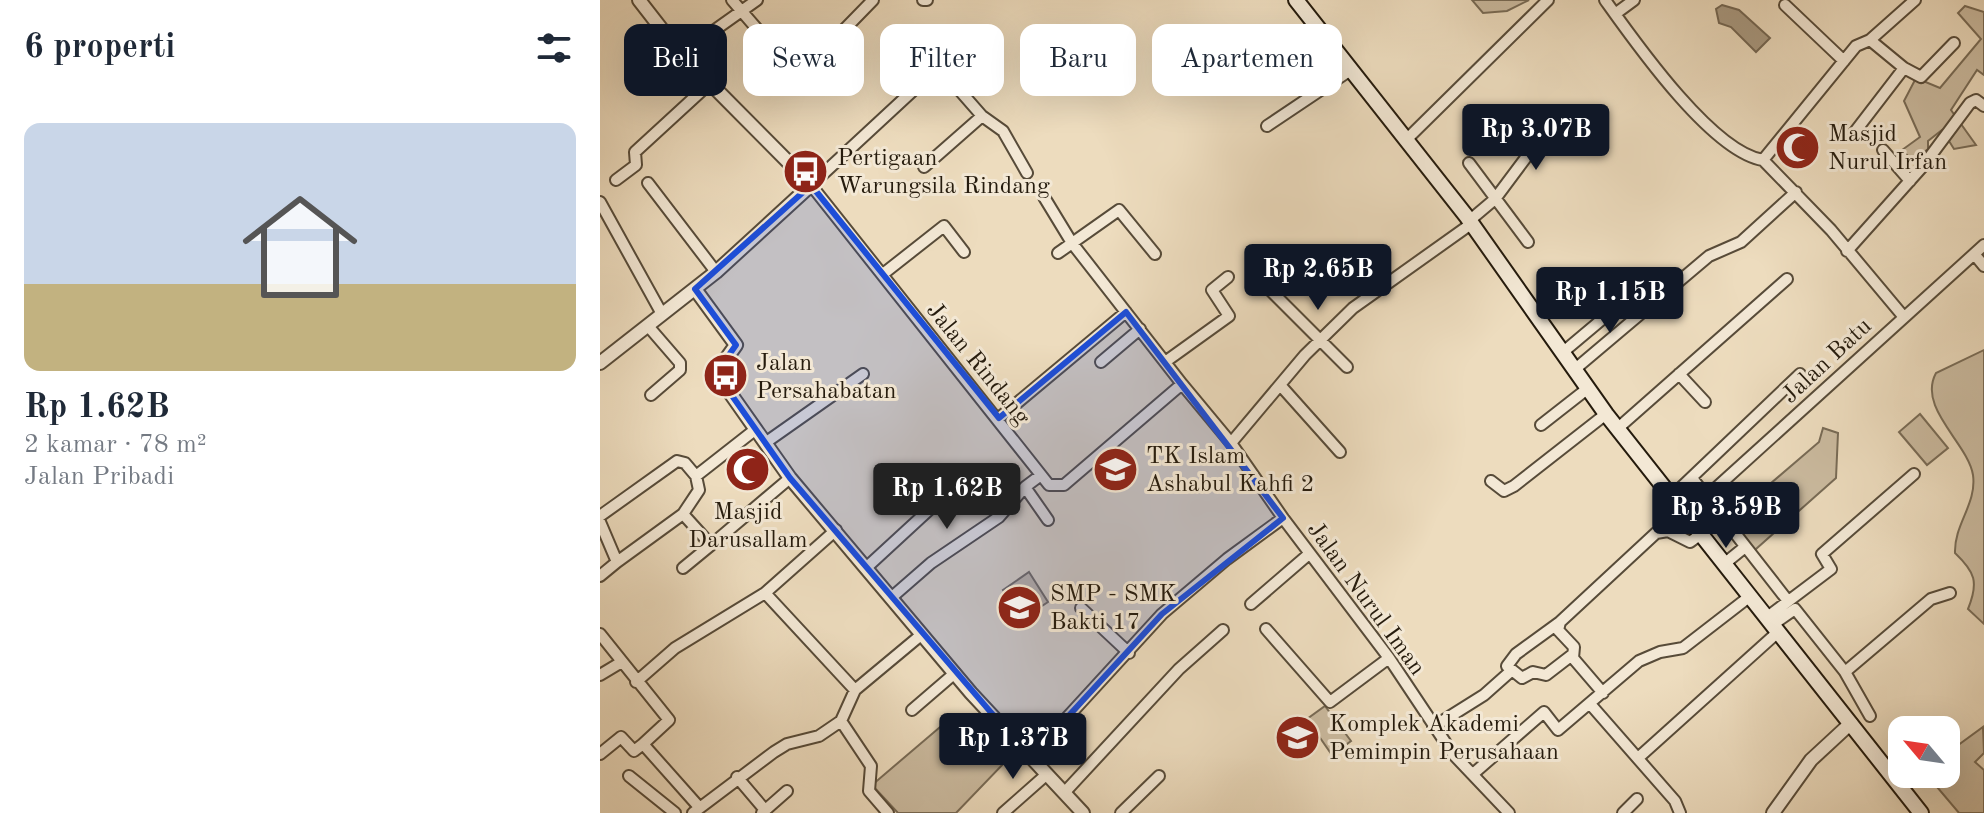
<!DOCTYPE html>
<html lang="id">
<meta charset="utf-8">
<style>
body{margin:0;font-family:"Old Standard TT",serif;background:#f6f6f7;color:#1f2937;height:100vh;display:flex;flex-direction:column;font-size:30px;white-space:nowrap}
*{box-sizing:border-box;margin:0}
p{font-size:26px;color:#747a83}
.icon{flex:none;width:44px;height:44px;fill:none;stroke:currentColor;stroke-width:2;stroke-linecap:round;stroke-linejoin:round}
.map{position:relative;flex:1;overflow:hidden}
.details{display:flex;flex-direction:column;background:#fff;width:600px}
.details>*{flex:none}
.banner{position:absolute;left:24px;top:24px;width:760px;height:72px;display:flex;gap:16px}
.needle{width:52px;rotate:299deg}
.fabs{position:absolute;left:1288px;top:716px;display:grid;gap:16px}
.fabs a{display:grid;place-items:center;width:72px;height:72px;border-radius:16px;background:#fff;box-shadow:0 8px 32px #0002;font-size:40px}
.price{position:absolute;translate:-50% -68px;padding:0 18px;border-radius:8px;background:#111827;color:#fff;font-size:26px;line-height:52px;filter:drop-shadow(0 2px 4px #0008)}
.price::after{content:'';position:absolute;left:50%;top:48px;width:24px;height:18px;margin-left:-12px;background:inherit;clip-path:polygon(0 0,100% 0,50% 100%)}
.price.current{background:#222;color:#fff}
ul{padding:0;list-style:none}
li{display:grid;align-content:center;gap:16px;height:424px;padding:0 24px}
li span{display:grid;place-items:center;height:248px;border-radius:16px;color:#555}
li>.icon{margin-inline-start:auto}
span .icon{width:144px;height:144px;fill:#fffc;stroke-width:1}
li b{font-size:34px}
h2{display:flex;justify-content:space-between;align-items:center;height:96px;padding:0 24px;font-size:34px}
.pill{padding:0 28px;border-radius:16px;background:#fff;box-shadow:0 8px 32px #0002;font-size:28px;line-height:72px}
.pill.current{background:#111827;color:#fff}
main{display:flex;flex:1;min-height:0}
.map>svg:first-child{display:block}
.green{fill:#cbbba0;stroke:#786b56;stroke-width:2}
.water{fill:#a99a82;stroke:#746753;stroke-width:2}
.lines{fill:none;stroke-linecap:round;stroke-linejoin:round}
.minor-casing{stroke:#574b39;stroke-width:14}
.tertiary-casing{stroke:#574b39;stroke-width:16}
.secondary-casing{stroke:#251b0d;stroke-width:18}
.minor{stroke:#f3e8d5;stroke-width:10}
.tertiary{stroke:#f3e8d5;stroke-width:12}
.secondary{stroke:#f3e8d5;stroke-width:14}
.marked{fill:#1d4ed8;fill-opacity:0.2;stroke:#1d4ed8;stroke-width:6;stroke-linejoin:round}
.labels{text-anchor:middle;stroke-width:6;stroke-linejoin:round;paint-order:stroke}
.poi-label{font-size:24px;fill:#251b0d;stroke:#f3e8d5;text-anchor:start}
.street-label{font-size:24px;fill:#251b0d;stroke:#f3e8d5}
</style>
<main>
<section class="details">
<h2>6 properti<svg class="icon" aria-label="filters" viewBox="0 0 24 24"><path d="M4 7h16M4 17h16"/><circle cx="9" cy="7" r="2"/><circle cx="15" cy="17" r="2"/></svg></h2>
<ul>
<li><span style="background:linear-gradient(#c9d6e8 65%,#c2b280 0)"><svg class="icon" aria-label="home" viewBox="0 0 24 24"><path d="M3 11l9-7 9 7M6 9v11h12V9"/></svg></span><div><b>Rp 1.62B</b><p>2 kamar · 78 m²</p><p>Jalan Pribadi</p></div></li>
</ul>
</section>
<div class="map">
<svg width="1384" height="813" viewBox="0 0 1384 813">
<rect width="100%" height="100%" fill="#eddcbe"/>
<filter id="stains"><feTurbulence type="fractalNoise" baseFrequency=".0025" numOctaves="4"/><feColorMatrix values="0 0 0 0 .2 0 0 0 0 .09 0 0 0 0 .02 0 0 0 .5 -.17"/></filter>
<radialGradient id="worn" r=".72"><stop offset=".6" stop-color="#630" stop-opacity="0"/><stop offset="1" stop-color="#630" stop-opacity=".3"/></radialGradient>
<!-- green -->
<path class="green" d="M872,0H929L907,11L883,13Z
M1365,6L1384,12V75L1377,70L1351,110L1376,145L1354,149L1342,130L1328,141V149L1313,161L1302,150L1320,137L1304,101L1316,78L1340,88L1381,39L1358,13Z
M1384,350V624L1368,609C1379,582 1375,572 1355,553C1354,524 1377,504 1373,475C1368,443 1317,408 1336,373Z
M1320,414L1348,448L1327,465L1299,432Z
M1223,428L1238,433L1236,478L1147,557L1122,525L1219,442Z
M429,572L448,602L422,619L403,590Z
M725,706L751,741L732,755L707,719Z
M353,716L406,761L356,813H298L272,785Z
M1383,727L1384,753L1375,762L1384,770V813H1359L1326,774H1346V754Z"/>
<!-- water -->
<path class="water" d="M1122,5L1139,10L1170,38L1156,52L1131,27L1119,23L1116,9Z"/>
<g class="lines">
<defs>
<path id="minor" d="M132,0L183,59L202,64L237,37L273,0
M323,0H327
M1005,0C1035,42 1112,152 1163,160
M1185,5L1244,61
M1015,14L1034,0
M1270,40L1304,68L1321,77L1354,43
M81,54L157,0
M667,126L749,71
M1254,133L1304,68
M806,140L948,0
M1283,150L1310,181
M1163,160L1256,46L1270,40L1315,0
M1163,160L1231,230L1303,316
M869,163L928,242
M324,167L382,116
M427,173L403,131L382,116L347,76L333,72L211,185L449,485H464L582,384L631,443
M16,180L36,165L35,152L109,84
M48,183L116,272
M444,197L472,243L582,384
M0,202L62,314
M869,221L895,199L957,116
M871,224L753,308L705,355L631,443L683,518L789,658L853,754L909,813
M1247,251L1323,166L1370,103L1376,100L1384,106
M458,253L519,210L555,254
M1375,255L1384,266
M283,274L344,226L364,252
M671,291L747,367
M48,326L80,363V370L51,395
M962,353L1031,295
M501,362L540,329
M565,362L629,316L612,290L628,277
M974,370L1109,256L1141,242L1196,192
M1079,374L1105,402
M681,386L740,452
M399,418L526,312
M941,425L987,389
M1017,429L1187,279
M165,443L263,374
M441,475L425,487L448,520
M1092,478L1188,601
M891,481L904,491L914,486L1006,414
M1072,496L1200,374
M1106,497L1384,245
M0,516L77,461L85,463L96,476L156,429
M0,522L17,562L0,576
M111,545L190,478
M17,562L83,514L99,490L96,476
M1124,564L1145,547
M267,567L343,497
M83,568L111,545L83,514
M165,593L255,690
M292,597L331,563L399,517L425,487
M651,604L709,554
M481,608L529,653
M1166,618L1231,569L1222,554L1314,474
M960,622L916,654L907,666L922,678L933,672L946,675L972,655
M1172,625L1195,609L1245,672L1331,599L1350,593
M666,629L730,702L789,658
M0,634L69,720L43,744L99,807
M1245,672L1270,716
M0,675L20,663
M36,682L75,648L165,593L236,530
M1003,693L973,658L974,647L958,630L960,622L1056,533L1068,531L1090,542L1101,534
M991,705L1075,801L1080,813
M312,710L355,673
M241,721L271,766L269,791L288,813
M833,727L884,695L911,671
M0,754L21,737L34,751L43,744
M430,758L562,614L627,559L683,518
M1038,758L1178,632
M873,774L944,712L958,730L1039,661L1060,652L1083,648L1149,597
M29,776L75,813
M137,777L165,810
M464,793L579,669L623,630
M93,813L174,752L187,744L219,736L241,721L255,690L321,635
M162,813L187,791
M403,813L446,775
M521,813L559,776
M1023,813L1037,799"/>
<path id="tertiary" d="M95,289L136,345L116,373L190,478L371,693L483,813
M0,363L116,272L211,185L81,54L39,0
M1173,813L1211,760L1251,723"/>
<path id="secondary" d="M696,0L867,217L1006,414L1321,813"/>
</defs>
<!-- minor casing -->
<use href="#minor" class="minor-casing"/>
<!-- tertiary casing -->
<use href="#tertiary" class="tertiary-casing"/>
<!-- secondary casing -->
<use href="#secondary" class="secondary-casing"/>
<!-- minor -->
<use href="#minor" class="minor"/>
<!-- tertiary -->
<use href="#tertiary" class="tertiary"/>
<!-- secondary -->
<use href="#secondary" class="secondary"/>
</g>
<!-- marked area -->
<path class="marked" d="M211,185L399,418L526,312L683,518L562,614L430,758L190,478L116,373L136,345L95,289Z"/>
<!-- icons -->
<defs>
<symbol id="mosque-disc" viewBox="-11 -11 22 22"><circle r="9.5" fill="#8f2418" stroke="#f3e8d5"/><path d="M3.5-4.9A6 6 0 1 0 3.5 4.9A5 5 0 1 1 3.5-4.9Z" fill="#fff"/></symbol>
<symbol id="bus-disc" viewBox="-11 -11 22 22"><circle r="9.5" fill="#8f2418" stroke="#f3e8d5"/><path d="M-5-6H5V4H4V6H2V4H-2V6H-4V4H-5ZM-3.5-4V0h7V-4ZM-3.5 1.2v1.5H-2V1.2ZM2 1.2v1.5H3.5V1.2Z" fill="#fff"/></symbol>
<symbol id="school-disc" viewBox="-11 -11 22 22"><circle r="9.5" fill="#8f2418" stroke="#f3e8d5"/><path d="M0-5L7-2L0 1L-7-2ZM-4 1L0 2.5L4 1V4Q0 6-4 4Z" fill="#fff"/></symbol>
<symbol id="university-disc" viewBox="-11 -11 22 22"><circle r="9.5" fill="#8f2418" stroke="#f3e8d5"/><path d="M0-5L7-2L0 1L-7-2ZM-4 1L0 2.5L4 1V4Q0 6-4 4Z" fill="#fff"/></symbol>
</defs>
<g fill-rule="evenodd">
<use href="#mosque-disc" x="1172" y="122" width="51" height="51"/>
<use href="#bus-disc" x="180" y="146" width="51" height="51"/>
<use href="#bus-disc" x="100" y="350" width="51" height="51"/>
<use href="#mosque-disc" x="122" y="444" width="51" height="51"/>
<use href="#school-disc" x="490" y="444" width="51" height="51"/>
<use href="#school-disc" x="394" y="582" width="51" height="51"/>
<use href="#university-disc" x="672" y="712" width="51" height="51"/>
</g>
<g class="labels">
<!-- poi labels -->
<g class="poi-label">
<text x="1228" y="141">Masjid<tspan x="1228" dy="28">Nurul Irfan</tspan></text>
<text x="237" y="165">Pertigaan<tspan x="237" dy="28">Warungsila Rindang</tspan></text>
<text x="156" y="370">Jalan<tspan x="156" dy="28">Persahabatan</tspan></text>
<text x="546" y="463">TK Islam<tspan x="546" dy="28">Ashabul Kahfi 2</tspan></text>
<text x="148" y="519" text-anchor="middle">Masjid<tspan x="148" dy="28">Darusallam</tspan></text>
<text x="450" y="601">SMP - SMK<tspan x="450" dy="28">Bakti 17</tspan></text>
<text x="729" y="731">Komplek Akademi<tspan x="729" dy="28">Pemimpin Perusahaan</tspan></text>
</g>
<!-- street labels -->
<g class="street-label">
<text transform="translate(1226 360) rotate(-43)" y="8">Jalan Batu</text>
<text transform="translate(379 363) rotate(51)" y="8">Jalan Rindang</text>
<text transform="translate(767 598) rotate(54)" y="8">Jalan Nurul Iman</text>
</g>
</g>
<rect width="100%" height="100%" filter="url(#stains)"/>
<rect width="100%" height="100%" fill="url(#worn)"/>
</svg>
<div class="fabs">
<a><svg class="needle" viewBox="-14 -14 28 28"><path d="M0-13l5 13h-10z" fill="#e53935"/><path d="M0 13l5-13h-10z" fill="#747a83"/></svg></a>
</div>
<b class="price" style="left:936px;top:172px">Rp 3.07B</b>
<b class="price" style="left:718px;top:312px">Rp 2.65B</b>
<b class="price" style="left:1010px;top:335px">Rp 1.15B</b>
<b class="price current" style="left:347px;top:531px">Rp 1.62B</b>
<b class="price" style="left:1126px;top:550px">Rp 3.59B</b>
<b class="price" style="left:413px;top:781px">Rp 1.37B</b>
<div class="banner">
<a class="pill current">Beli</a>
<a class="pill">Sewa</a>
<a class="pill">Filter</a>
<a class="pill">Baru</a>
<a class="pill">Apartemen</a>
</div>
</div>
</main>
